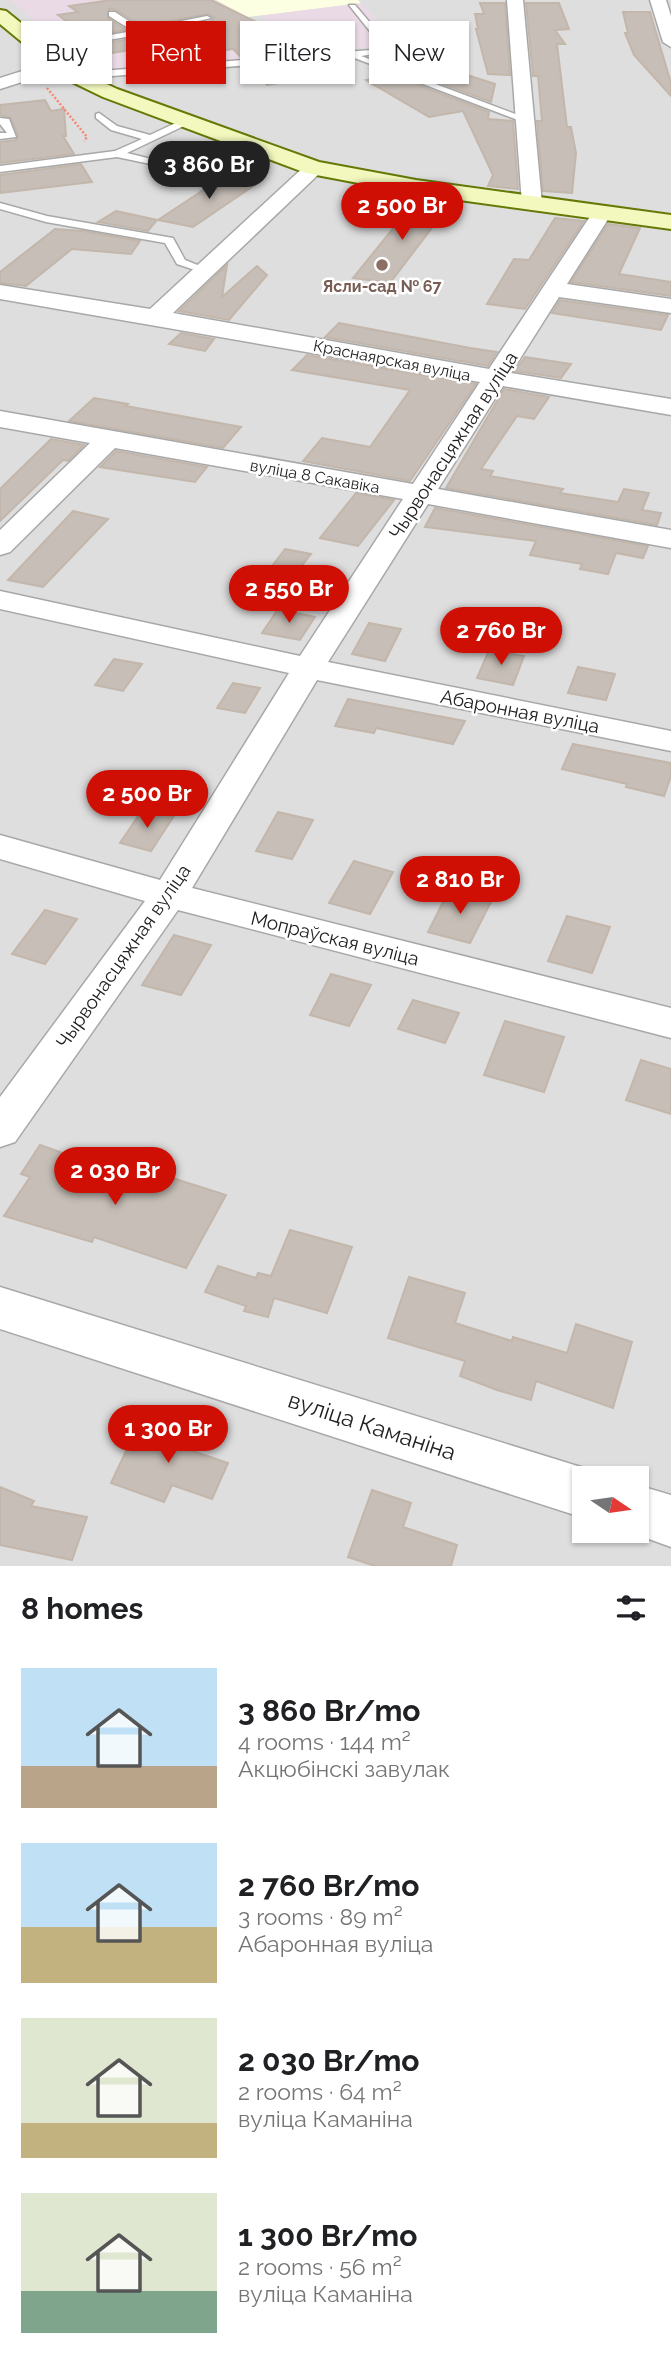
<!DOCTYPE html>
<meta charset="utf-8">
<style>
body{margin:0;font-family:Raleway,sans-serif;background:#f6f6f6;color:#202124;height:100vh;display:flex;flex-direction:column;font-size:26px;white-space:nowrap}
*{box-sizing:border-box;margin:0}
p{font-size:23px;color:#757577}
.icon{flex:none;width:38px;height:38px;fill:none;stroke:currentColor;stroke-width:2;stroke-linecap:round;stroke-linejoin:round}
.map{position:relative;height:1566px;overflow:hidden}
.side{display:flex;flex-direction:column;background:#fff;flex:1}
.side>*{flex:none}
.guide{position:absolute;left:21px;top:21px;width:630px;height:63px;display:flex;gap:14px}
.needle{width:46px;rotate:103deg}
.tools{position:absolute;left:572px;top:1466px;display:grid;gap:14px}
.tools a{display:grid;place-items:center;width:77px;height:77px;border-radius:0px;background:#fff;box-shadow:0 2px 5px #0004;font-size:35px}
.price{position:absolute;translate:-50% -60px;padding:0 16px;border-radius:24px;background:#cf0f03;color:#fff;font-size:23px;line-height:46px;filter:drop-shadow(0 2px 4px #0008)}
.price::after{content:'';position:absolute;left:50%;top:42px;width:21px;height:16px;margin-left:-10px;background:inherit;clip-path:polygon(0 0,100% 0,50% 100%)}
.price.on{background:#222;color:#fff}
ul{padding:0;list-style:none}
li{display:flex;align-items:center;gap:21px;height:175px;padding:0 21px}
li span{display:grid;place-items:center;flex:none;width:196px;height:140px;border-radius:0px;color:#555}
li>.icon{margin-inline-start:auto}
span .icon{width:84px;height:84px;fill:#fffc;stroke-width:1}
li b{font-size:30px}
h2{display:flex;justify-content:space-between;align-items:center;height:84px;padding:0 21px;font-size:30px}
.chip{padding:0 24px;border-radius:0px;background:#fff;box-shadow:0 2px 5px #0004;font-size:24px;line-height:63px}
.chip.on{background:#cf0f03;color:#fff}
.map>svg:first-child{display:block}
.residential{fill:#dfdede;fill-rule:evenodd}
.industrial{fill:#eadae6}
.education{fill:#fdffe3}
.building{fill:#c6beb7;stroke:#c3b6aa;stroke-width:2}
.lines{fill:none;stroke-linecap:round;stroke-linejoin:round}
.lane-casing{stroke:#a8a8a8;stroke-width:3}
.street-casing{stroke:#a8a8a8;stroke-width:3}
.secondary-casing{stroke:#667907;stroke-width:4}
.path{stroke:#f88772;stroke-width:2.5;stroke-dasharray:2 2;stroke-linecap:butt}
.lane{fill:#fff;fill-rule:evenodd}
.street{fill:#fff;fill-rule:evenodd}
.secondary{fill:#f3f9be;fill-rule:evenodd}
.education-dot{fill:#8d6e63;stroke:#fff;stroke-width:2.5}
.labels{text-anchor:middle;stroke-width:5;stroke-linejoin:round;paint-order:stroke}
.far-education-label{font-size:16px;font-weight:bold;fill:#785e54;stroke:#fff}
.far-street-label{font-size:16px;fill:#212121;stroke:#fff}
.street-label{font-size:19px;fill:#212121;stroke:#fff}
.near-street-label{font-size:23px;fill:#212121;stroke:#fff}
</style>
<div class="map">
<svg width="671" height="1566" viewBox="0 0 671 1566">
<rect width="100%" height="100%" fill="#f1eee8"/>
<!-- residential -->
<path class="residential" d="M0,0H671V1566H0ZM584,1479H637V1531H584Z"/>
<!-- industrial -->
<path class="industrial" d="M11,0H216L273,30L261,15L361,3L401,45L296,52L274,30L275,33L270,34L292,57L86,73L68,52Z"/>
<!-- education -->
<path class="education" d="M216,0H358L361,3L247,17Z"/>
<!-- building -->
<path class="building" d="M111,0H211L273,30L264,47L273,55L241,57L233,49L155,61L143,48L112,53L98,44L137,38L167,58L172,50L153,34L212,21L214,17L208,14L142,26L116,10L109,9L108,18L126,30L87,37L58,15L78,12L69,6Z
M480,3H505L510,75L488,74L476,29H478L475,14H484Z
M526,3H559L569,29L555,30L565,44H557L567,127H571L576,153L572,193L543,191L537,121H542L538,76H533Z
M623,12H650L671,83V96L634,55L625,33H628Z
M430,63L495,84L491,102L405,70Z
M285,65L302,79L267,85L251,68Z
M389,74L489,112L488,119L513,121L518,189L488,186L493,175L463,111L429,117L366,80Z
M45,100L51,111L64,109L66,136H63L74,154L0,163V142L16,140L18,136L11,118L0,115V105Z
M81,164L92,182L0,193V175Z
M226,175L259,182L193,227L158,220Z
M416,200L450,204L390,283L353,278Z
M116,211L157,220L148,231L98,222Z
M555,218L584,221L525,309L487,304L514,259L529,260Z
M608,224L640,228L619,274L671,282V296L571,282Z
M55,229L83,231L140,241L131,254L72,249L26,286L0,283V272Z
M227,265L222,297L257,266L267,275L229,320L179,311Z
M560,300L668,315L661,330L552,313Z
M339,323L470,348L497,352L488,366L325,337Z
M181,333L214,339L205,351L169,344Z
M307,355L476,384L410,481L303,461L322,438L370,447L410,390L292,370Z
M525,357L571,364L561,378L515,371Z
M504,389L549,397L534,419L517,416L481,469L493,471L490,476L563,489L560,493L618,502L624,489L649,493L642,510L661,513L657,525L446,488Z
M94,398L128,404L126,406L241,427L223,448L69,421Z
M51,439L84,445L68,461L63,460L0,521V489Z
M116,451L207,467L195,482L100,467Z
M356,493L394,500L358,546L320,538Z
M435,508L648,546L643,558L616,553L608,574L580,569L582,564L530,555L536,541L425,527Z
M73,511L108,519L43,587L8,580Z
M285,549L311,554L291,579L266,574Z
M278,609L315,617L300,640L262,633Z
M369,623L401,629L385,661L352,654Z
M489,650L524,656L513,685L477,678Z
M114,659L142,664L123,691L95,685Z
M578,667L615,674L606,700L568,693Z
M233,683L260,688L245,713L217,708Z
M348,699L438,716L465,721L453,744L376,728L374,733L335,726Z
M573,744L671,763V776L664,796L626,787L627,784L562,769Z
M143,809L174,816L151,851L120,843Z
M278,812L313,820L292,859L256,851Z
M354,861L393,872L370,914L329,903Z
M450,888L492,900L470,943L428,932Z
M45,910L77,919L45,964L12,954Z
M567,916L610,927L592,973L548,961Z
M174,935L211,945L181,995L142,985Z
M331,974L371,985L349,1026L310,1015Z
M413,1000L459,1013L445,1043L398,1029Z
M505,1021L564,1037L544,1092L484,1075Z
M641,1060L671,1069V1114L626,1100Z
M40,1145L156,1186L163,1175L226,1195L186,1268L94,1237L92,1242L4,1216L30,1177L21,1174Z
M290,1230L352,1247L327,1313L274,1298L268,1317L244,1311L246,1306L205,1292L218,1266L256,1278L258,1273L271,1276Z
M409,1277L465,1293L455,1323L512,1341L513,1337L567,1353L576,1324L632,1342L613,1408L536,1381L531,1400L497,1390L460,1376L465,1361L388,1338Z
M167,1420L198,1431L190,1450L228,1463L212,1499L172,1485L164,1502L111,1483L135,1432L158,1440Z
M0,1487L34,1501L31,1506L87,1517L72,1560L0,1545Z
M372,1490L411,1503L403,1527L457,1545L451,1566H375L348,1557Z"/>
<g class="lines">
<defs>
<path id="lane" d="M349,5H355L394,51L361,56L531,120L523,122L352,57L75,79L71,76L75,73L384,49Z
M109,12H115L141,29L207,16L211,18L147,33L169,50L166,55L138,35L42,51L38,48L133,31L109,16Z
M99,113L117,126L150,135L182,120H188V124L127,153L184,167L179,170L117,157L0,172V166L115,151L142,139L111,130L96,118V114Z
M0,118L9,119L16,137L0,139V133H7L0,124Z
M0,203L47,216L173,238L185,260L210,270L204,273L177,264L165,243L46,222L0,209Z"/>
<path id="street" d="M507,0H523L542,204L532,210L522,204Z
M650,0H666L671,16V47L663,42Z
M60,59L66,60L69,64L66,68L0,89V78Z
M314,162L321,164L324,168L321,172L173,313L489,369L595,209L602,207L612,213L567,284L671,299V313L559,297L511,373L671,399V415L503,386L438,489L671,530V548L428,504L328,662L671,731V751L317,680L192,888L671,1008V1038L178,910L15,1142L0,1147V1097L145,901L0,859V835L160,880L289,673L0,609V591L300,656L403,499L115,448L10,552L0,555V530L90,443L0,427V411L413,484L480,382L0,299V285L150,309L307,164Z
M0,1287L584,1468L604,1479H584V1518L0,1329Z
M637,1485L671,1495V1547L627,1531H637Z"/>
<path id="secondary" d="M0,10L6,11L82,72L117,89L319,162L416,180L671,215V229L416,194L306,173L103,97L68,80L0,24Z"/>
</defs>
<!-- lane casing -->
<use href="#lane" class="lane-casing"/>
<!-- street casing -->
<use href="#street" class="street-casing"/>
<!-- secondary casing -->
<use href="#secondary" class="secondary-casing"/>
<!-- path -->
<path class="path" d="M47,88L87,137L84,141"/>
<!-- lane -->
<use href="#lane" class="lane"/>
<!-- street -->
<use href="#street" class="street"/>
<!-- secondary -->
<use href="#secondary" class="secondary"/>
</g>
<!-- markers -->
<circle class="education-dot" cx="382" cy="265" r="7"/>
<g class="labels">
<!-- far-education labels -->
<g class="far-education-label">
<text x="382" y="292">Ясли-сад № 67</text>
</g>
<!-- far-street labels -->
<g class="far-street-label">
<text transform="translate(392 360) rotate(11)" y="6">Краснаярская вуліца</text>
<text transform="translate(315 476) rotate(10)" y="6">вуліца 8 Сакавіка</text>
</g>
<!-- street labels -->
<g class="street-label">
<text transform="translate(453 445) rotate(-57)" y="7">Чырвонасцяжная вуліца</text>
<text transform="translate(520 711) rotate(11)" y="7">Абаронная вуліца</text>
<text transform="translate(335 938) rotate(14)" y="7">Мопраўская вуліца</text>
<text transform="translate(123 956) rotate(-55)" y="7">Чырвонасцяжная вуліца</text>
</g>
<!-- near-street labels -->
<g class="near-street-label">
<text transform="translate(372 1426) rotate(18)" y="8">вуліца Каманіна</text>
</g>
</g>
</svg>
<div class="tools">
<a><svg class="needle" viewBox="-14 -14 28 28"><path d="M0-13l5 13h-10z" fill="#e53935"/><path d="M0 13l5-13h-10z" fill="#757577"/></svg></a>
</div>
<b class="price on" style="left:209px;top:201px">3 860 Br</b>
<b class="price" style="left:402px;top:242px">2 500 Br</b>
<b class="price" style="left:289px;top:625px">2 550 Br</b>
<b class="price" style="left:501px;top:667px">2 760 Br</b>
<b class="price" style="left:147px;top:830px">2 500 Br</b>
<b class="price" style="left:460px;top:916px">2 810 Br</b>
<b class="price" style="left:115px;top:1207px">2 030 Br</b>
<b class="price" style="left:168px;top:1465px">1 300 Br</b>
<div class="guide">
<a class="chip">Buy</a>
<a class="chip on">Rent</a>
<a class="chip">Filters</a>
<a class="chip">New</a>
</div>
</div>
<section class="side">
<h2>8 homes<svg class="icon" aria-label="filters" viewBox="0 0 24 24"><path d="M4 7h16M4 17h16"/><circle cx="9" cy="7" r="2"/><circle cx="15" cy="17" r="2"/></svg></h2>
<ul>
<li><span style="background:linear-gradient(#bfe0f5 70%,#b9a48a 0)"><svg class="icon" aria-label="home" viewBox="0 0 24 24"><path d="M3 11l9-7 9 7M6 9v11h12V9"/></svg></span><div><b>3 860 Br/mo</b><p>4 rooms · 144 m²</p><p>Акцюбінскі завулак</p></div></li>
<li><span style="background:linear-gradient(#bfe0f5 60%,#c2b280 0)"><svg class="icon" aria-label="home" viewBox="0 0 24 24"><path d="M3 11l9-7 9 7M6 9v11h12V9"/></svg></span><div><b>2 760 Br/mo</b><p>3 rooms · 89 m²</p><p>Абаронная вуліца</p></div></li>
<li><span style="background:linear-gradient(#dfe7d0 75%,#c2b280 0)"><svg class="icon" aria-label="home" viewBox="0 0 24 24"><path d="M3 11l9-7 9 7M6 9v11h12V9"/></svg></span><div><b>2 030 Br/mo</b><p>2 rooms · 64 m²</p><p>вуліца Каманіна</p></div></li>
<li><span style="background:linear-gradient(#dfe7d0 70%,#7fa58c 0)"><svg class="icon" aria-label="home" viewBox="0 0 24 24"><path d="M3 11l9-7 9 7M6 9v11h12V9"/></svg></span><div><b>1 300 Br/mo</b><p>2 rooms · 56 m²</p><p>вуліца Каманіна</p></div></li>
</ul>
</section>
